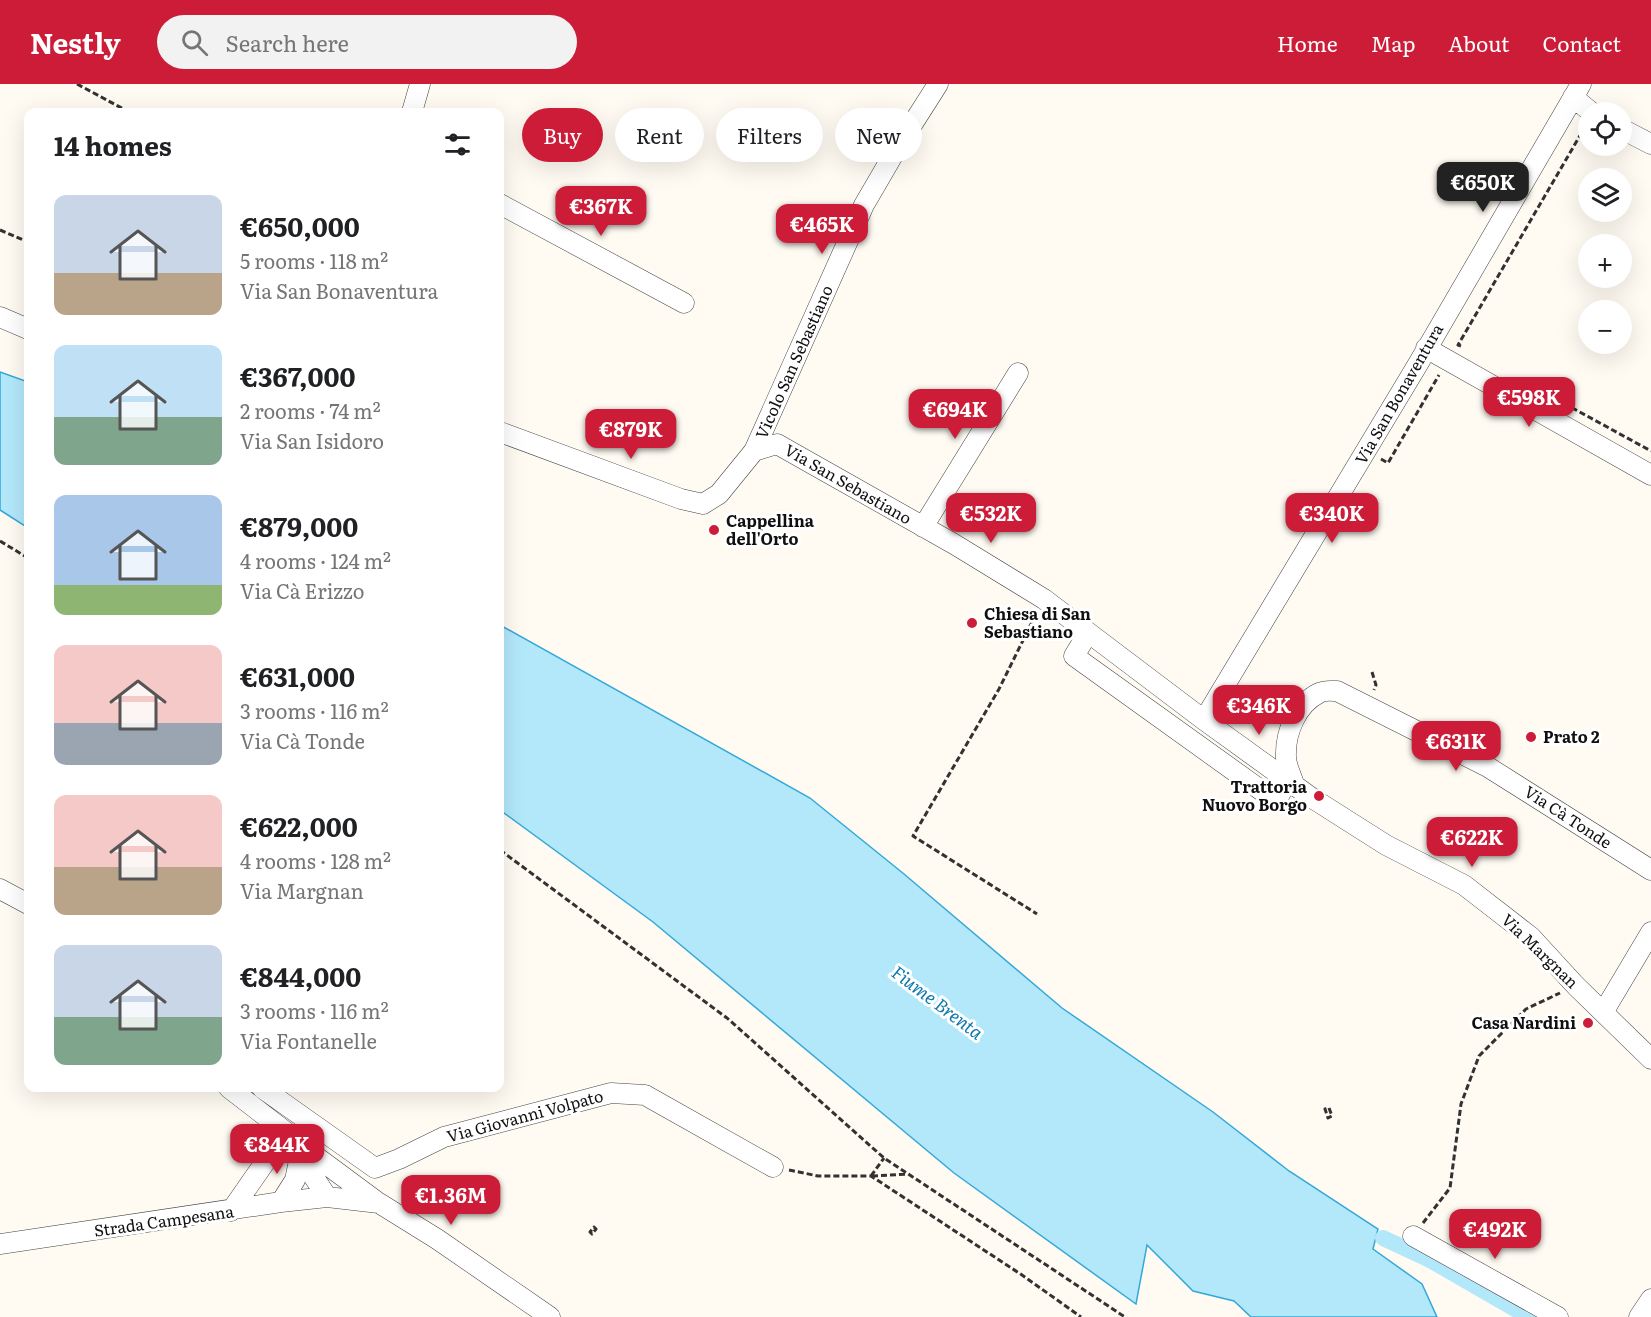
<!DOCTYPE html>
<meta charset="utf-8">
<style>
body{margin:0;font-family:Literata,serif;background:#f2f2f2;color:#202124;height:100vh;display:flex;flex-direction:column;font-size:22px;white-space:nowrap}
*{box-sizing:border-box;margin:0}
p{font-size:20px;color:#757577}
.icon{flex:none;width:33px;height:33px;fill:none;stroke:currentColor;stroke-width:2;stroke-linecap:round;stroke-linejoin:round}
.map{position:relative;flex:1;overflow:hidden}
.panel{position:absolute;left:24px;top:24px;width:480px;height:984px;display:flex;flex-direction:column;background:#fff;border-radius:12px;box-shadow:0 6px 24px #0002}
.panel>*{flex:none}
.top-card{position:absolute;left:522px;top:24px;width:570px;height:54px;display:flex;gap:12px}
.fabs{position:absolute;left:1578px;top:18px;display:grid;gap:12px}
.fabs a{display:grid;place-items:center;width:54px;height:54px;border-radius:50%;background:#fff;box-shadow:0 6px 24px #0002;font-size:30px}
.price{position:absolute;translate:-50% -51px;padding:0 14px;border-radius:12px;background:#cc1c37;color:#fff;font-size:20px;line-height:39px;filter:drop-shadow(0 2px 3px #0008)}
.price::after{content:'';position:absolute;left:50%;top:36px;width:18px;height:14px;margin-left:-9px;background:inherit;clip-path:polygon(0 0,100% 0,50% 100%)}
.price.current{background:#222;color:#fff}
ul{padding:0;list-style:none}
li{display:flex;align-items:center;gap:18px;height:150px;padding:0 30px}
li span{display:grid;place-items:center;flex:none;width:168px;height:120px;border-radius:12px;color:#555}
li>.icon{margin-inline-start:auto}
span .icon{width:72px;height:72px;fill:#fffc;stroke-width:1}
li b{font-size:26px}
h2{display:flex;justify-content:space-between;align-items:center;height:72px;padding:0 30px;font-size:26px}
.tag{padding:0 21px;border-radius:27px;background:#fff;box-shadow:0 6px 24px #0002;font-size:21px;line-height:54px}
.tag.current{background:#cc1c37;color:#fff}
header{display:flex;align-items:center;gap:36px;box-sizing:border-box;height:84px;padding:0 30px;background:#cc1c37;color:#fff}
header strong{font-size:28px}
nav{display:flex;gap:33px;margin-inline-start:auto;font-size:21px}
.search{width:420px;height:54px;background:#f2f2f2;display:flex;align-items:center;gap:15px;box-sizing:border-box;padding:0 21px;border-radius:33px;color:#757577;font-size:22px}
.map>svg:first-child{display:block}
.water{fill:#b3e8fb;stroke:#34a8d8;stroke-width:1.5}
.lines{fill:none;stroke-linecap:round;stroke-linejoin:round}
.canal{stroke:#b3e8fb;stroke-width:16}
.minor-casing{stroke:#434343;stroke-width:21}
.path{stroke:#323232;stroke-width:3;stroke-dasharray:6 3;stroke-linecap:butt}
.minor{stroke:#fff;stroke-width:20}
.poi-dot{fill:#cc1c37;stroke:#fff;stroke-width:2}
.labels{text-anchor:middle;stroke-width:6;stroke-linejoin:round;paint-order:stroke}
.street-label{font-size:16px;fill:#101010;stroke:#fff}
.poi-label{font-size:16px;font-weight:bold;fill:#101010;stroke:#fff;text-anchor:start}
.water-label{font-size:18px;font-style:italic;fill:#0e79ad;stroke:#fff}
</style>
<header>
<strong>Nestly</strong>
<div class="search"><svg class="icon" aria-label="search" viewBox="0 0 24 24"><circle cx="10" cy="10" r="6"/><path d="M15 15l6 6"/></svg>Search here</div>
<nav><a>Home</a><a>Map</a><a>About</a><a>Contact</a></nav>
</header>
<div class="map">
<svg width="1651" height="1233" viewBox="0 0 1651 1233">
<rect width="100%" height="100%" fill="#fffbf3"/>
<!-- water -->
<path class="water" d="M0,288L28,298V444L0,426Z
M500,541L810,714L904,790L1062,924L1213,1028L1289,1087L1378,1145L1373,1165L1422,1200L1437,1233H1251L1234,1217L1193,1207L1147,1161L1136,1220L954,1089L653,838L500,726Z"/>
<g class="lines">
<!-- canal -->
<path class="canal" d="M1383,1154L1430,1176L1529,1233"/>
<defs>
<path id="minor" d="M1573,13L1591,28
M412,28L420,0
M1622,45L1651,60
M500,120L684,219
M0,233L28,245
M1426,264L1651,391
M500,348L681,415L703,420L719,410L754,367L864,121L896,66L938,0
M754,367L777,360L954,460L1044,515L1204,636L1312,714L1386,761L1464,801L1531,853L1576,902L1651,975
M923,443L1018,289
M1088,549L1074,572L1276,717L1288,696
M1204,636L1418,280L1581,0
M1294,700C1291,691 1286,681 1286,673C1285,648 1297,620 1319,609C1324,606 1331,607 1337,607L1488,683L1651,786
M0,805L28,820
M1604,927L1651,848
M229,1004L286,1048L295,1057L376,1117
M262,1004L375,1084L399,1075L444,1053L611,1009L645,1011L773,1083
M296,1059L300,1072L327,1113
M281,1118L295,1096L300,1072
M231,1127L286,1048
M1413,1152L1558,1233
M0,1160L281,1118L327,1113L379,1119L437,1155L550,1233
M1639,1233L1651,1215"/>
</defs>
<!-- minor casing -->
<use href="#minor" class="minor-casing"/>
<!-- path -->
<path class="path" d="M77,0L129,28
M0,146L28,158
M1461,262L1458,261L1585,43
M1556,315L1651,367
M1381,375L1388,379L1439,291
M0,457L28,474
M1036,530L999,605L913,752L1037,830
M1372,588L1376,601L1374,606
M500,766L727,934L884,1074L1125,1233
M1329,1024L1332,1032L1328,1034L1325,1025Z
M789,1086L818,1092H871L1022,1191L1081,1233
M871,1092L884,1074
M872,1092L908,1090
M1423,1139L1450,1104L1461,1020L1479,972L1526,925L1560,909
M594,1143L596,1145L592,1150L590,1148Z"/>
<!-- minor -->
<use href="#minor" class="minor"/>
</g>
<!-- markers -->
<g class="poi-dot">
<circle cx="714" cy="446" r="6"/>
<circle cx="972" cy="539" r="6"/>
<circle cx="1531" cy="653" r="6"/>
<circle cx="1319" cy="712" r="6"/>
<circle cx="1588" cy="939" r="6"/>
</g>
<g class="labels">
<!-- street labels -->
<g class="street-label">
<text transform="translate(794 278) rotate(-66)" y="6">Vicolo San Sebastiano</text>
<text transform="translate(1399 310) rotate(-60)" y="6">Via San Bonaventura</text>
<text transform="translate(848 400) rotate(30)" y="6">Via San Sebastiano</text>
<text transform="translate(1568 733) rotate(33)" y="6">Via Cà Tonde</text>
<text transform="translate(1540 867) rotate(44)" y="6">Via Margnan</text>
<text transform="translate(525 1032) rotate(-15)" y="6">Via Giovanni Volpato</text>
<text transform="translate(164 1137) rotate(-8)" y="6">Strada Campesana</text>
</g>
<!-- poi labels -->
<g class="poi-label">
<text x="726" y="443">Cappellina<tspan x="726" dy="18">dell'Orto</tspan></text>
<text x="984" y="536">Chiesa di San<tspan x="984" dy="18">Sebastiano</tspan></text>
<text x="1543" y="659">Prato 2</text>
<text x="1307" y="709" text-anchor="end">Trattoria<tspan x="1307" dy="18">Nuovo Borgo</tspan></text>
<text x="1576" y="945" text-anchor="end">Casa Nardini</text>
</g>
<!-- water labels -->
<g class="water-label">
<text transform="translate(937 919) rotate(37)" y="6">Fiume Brenta</text>
</g>
</g>
</svg>
<div class="fabs">
<a><svg class="icon" aria-label="locate" viewBox="0 0 24 24"><circle cx="12" cy="12" r="6"/><path d="M12 2v4M12 18v4M2 12h4M18 12h4"/></svg></a>
<a><svg class="icon" aria-label="layers" viewBox="0 0 24 24"><path d="M12 4l9 5-9 5-9-5zM3 14l9 5 9-5"/></svg></a>
<a>+</a>
<a>−</a>
</div>
<b class="price current" style="left:1483px;top:129px">€650K</b>
<b class="price" style="left:601px;top:153px">€367K</b>
<b class="price" style="left:822px;top:171px">€465K</b>
<b class="price" style="left:1529px;top:344px">€598K</b>
<b class="price" style="left:955px;top:356px">€694K</b>
<b class="price" style="left:631px;top:376px">€879K</b>
<b class="price" style="left:991px;top:460px">€532K</b>
<b class="price" style="left:1332px;top:460px">€340K</b>
<b class="price" style="left:1259px;top:652px">€346K</b>
<b class="price" style="left:1456px;top:688px">€631K</b>
<b class="price" style="left:1472px;top:784px">€622K</b>
<b class="price" style="left:277px;top:1091px">€844K</b>
<b class="price" style="left:451px;top:1142px">€1.36M</b>
<b class="price" style="left:1495px;top:1176px">€492K</b>
<div class="top-card">
<a class="tag current">Buy</a>
<a class="tag">Rent</a>
<a class="tag">Filters</a>
<a class="tag">New</a>
</div>
<section class="panel">
<h2>14 homes<svg class="icon" aria-label="filters" viewBox="0 0 24 24"><path d="M4 7h16M4 17h16"/><circle cx="9" cy="7" r="2"/><circle cx="15" cy="17" r="2"/></svg></h2>
<ul>
<li><span style="background:linear-gradient(#c9d6e8 65%,#b9a48a 0)"><svg class="icon" aria-label="home" viewBox="0 0 24 24"><path d="M3 11l9-7 9 7M6 9v11h12V9"/></svg></span><div><b>€650,000</b><p>5 rooms · 118 m²</p><p>Via San Bonaventura</p></div></li>
<li><span style="background:linear-gradient(#bfe0f5 60%,#7fa58c 0)"><svg class="icon" aria-label="home" viewBox="0 0 24 24"><path d="M3 11l9-7 9 7M6 9v11h12V9"/></svg></span><div><b>€367,000</b><p>2 rooms · 74 m²</p><p>Via San Isidoro</p></div></li>
<li><span style="background:linear-gradient(#a9c7e8 75%,#8fb573 0)"><svg class="icon" aria-label="home" viewBox="0 0 24 24"><path d="M3 11l9-7 9 7M6 9v11h12V9"/></svg></span><div><b>€879,000</b><p>4 rooms · 124 m²</p><p>Via Cà Erizzo</p></div></li>
<li><span style="background:linear-gradient(#f6c9c9 65%,#9aa5b1 0)"><svg class="icon" aria-label="home" viewBox="0 0 24 24"><path d="M3 11l9-7 9 7M6 9v11h12V9"/></svg></span><div><b>€631,000</b><p>3 rooms · 116 m²</p><p>Via Cà Tonde</p></div></li>
<li><span style="background:linear-gradient(#f6c9c9 60%,#b9a48a 0)"><svg class="icon" aria-label="home" viewBox="0 0 24 24"><path d="M3 11l9-7 9 7M6 9v11h12V9"/></svg></span><div><b>€622,000</b><p>4 rooms · 128 m²</p><p>Via Margnan</p></div></li>
<li><span style="background:linear-gradient(#c9d6e8 60%,#7fa58c 0)"><svg class="icon" aria-label="home" viewBox="0 0 24 24"><path d="M3 11l9-7 9 7M6 9v11h12V9"/></svg></span><div><b>€844,000</b><p>3 rooms · 116 m²</p><p>Via Fontanelle</p></div></li>
</ul>
</section>
</div>
